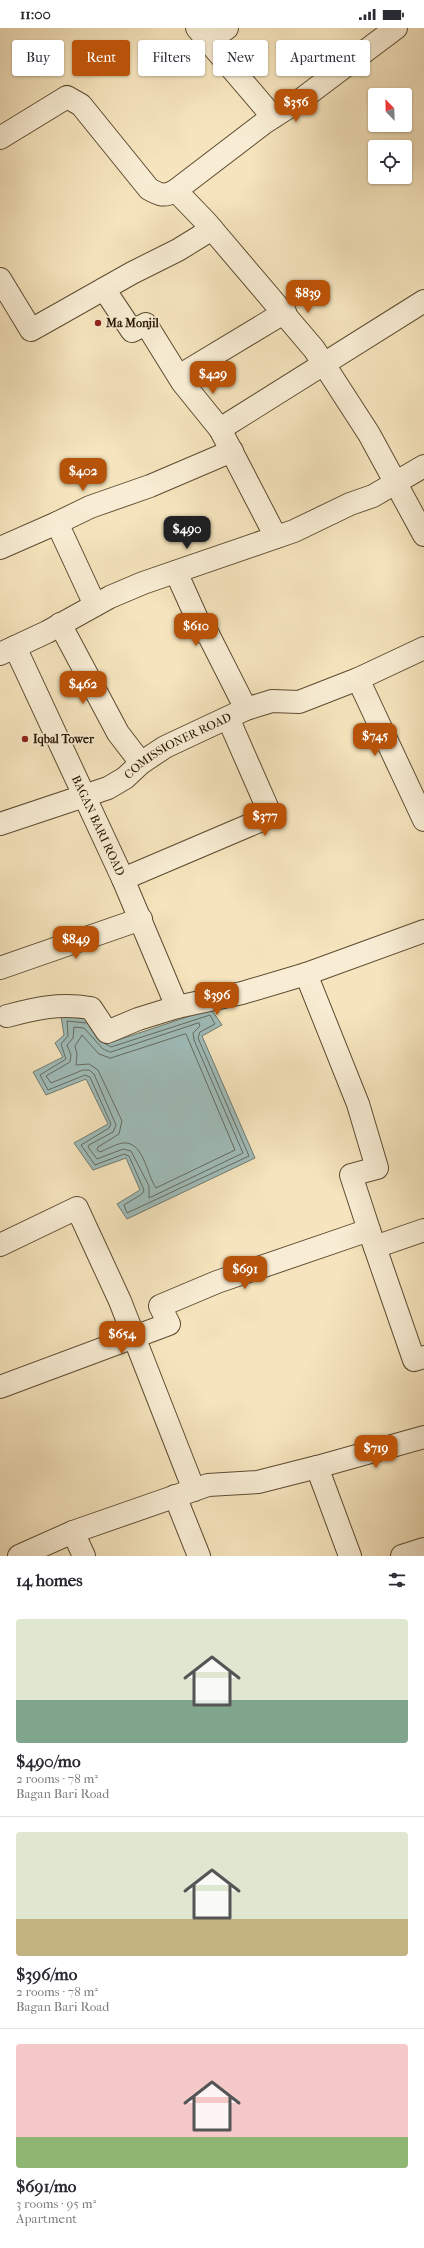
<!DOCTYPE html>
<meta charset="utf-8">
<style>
body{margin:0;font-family:"IM FELL French Canon",serif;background:#f7f7f7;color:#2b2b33;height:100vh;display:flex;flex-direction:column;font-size:15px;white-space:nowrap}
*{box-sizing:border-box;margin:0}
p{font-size:13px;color:#7c7c81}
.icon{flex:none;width:22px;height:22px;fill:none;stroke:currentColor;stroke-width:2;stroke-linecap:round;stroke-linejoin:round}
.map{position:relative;height:1528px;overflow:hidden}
.sheet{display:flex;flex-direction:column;background:#fff;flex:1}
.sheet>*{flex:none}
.top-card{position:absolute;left:12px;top:12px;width:400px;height:36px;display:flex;gap:8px}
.needle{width:26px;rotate:337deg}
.buttons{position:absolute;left:368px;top:60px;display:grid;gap:8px}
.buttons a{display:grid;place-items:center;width:44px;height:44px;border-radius:4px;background:#fff;box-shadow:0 1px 3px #0004;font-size:20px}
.price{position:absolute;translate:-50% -34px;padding:0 9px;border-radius:8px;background:#b45309;color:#fff;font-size:13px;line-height:26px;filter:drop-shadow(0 1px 2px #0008)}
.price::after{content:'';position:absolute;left:50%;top:24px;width:12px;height:9px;margin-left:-6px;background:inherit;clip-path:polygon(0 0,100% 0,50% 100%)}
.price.selected{background:#222;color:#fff}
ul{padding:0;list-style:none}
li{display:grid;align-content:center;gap:8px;height:212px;padding:0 16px}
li+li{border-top:1px solid #e1e1e2}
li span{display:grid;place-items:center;height:124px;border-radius:4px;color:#555}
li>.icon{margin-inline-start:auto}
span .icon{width:72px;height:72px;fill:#fffc;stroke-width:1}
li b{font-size:17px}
h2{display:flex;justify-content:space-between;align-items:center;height:48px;padding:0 16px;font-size:17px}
.tag{padding:0 14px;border-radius:4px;background:#fff;box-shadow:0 1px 3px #0004;font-size:14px;line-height:36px}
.tag.selected{background:#b45309;color:#fff}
.status{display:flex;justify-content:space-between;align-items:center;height:28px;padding:0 20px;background:#fff;direction:ltr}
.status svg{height:11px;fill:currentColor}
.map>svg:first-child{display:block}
.water{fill:#9fbcb9;stroke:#707a70}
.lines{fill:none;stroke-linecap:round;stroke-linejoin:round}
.shore{stroke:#646a5e;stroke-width:1}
.minor-casing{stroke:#5d4b31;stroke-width:24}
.minor{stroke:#f8edd4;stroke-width:22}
.poi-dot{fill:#8f2418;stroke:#f8edd4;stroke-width:1.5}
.labels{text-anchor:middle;stroke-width:3;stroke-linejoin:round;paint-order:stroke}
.poi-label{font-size:12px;font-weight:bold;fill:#2a1802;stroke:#f8edd4;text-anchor:start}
.street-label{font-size:12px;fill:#2a1802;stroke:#f8edd4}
</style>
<div class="status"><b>11:00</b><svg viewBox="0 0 49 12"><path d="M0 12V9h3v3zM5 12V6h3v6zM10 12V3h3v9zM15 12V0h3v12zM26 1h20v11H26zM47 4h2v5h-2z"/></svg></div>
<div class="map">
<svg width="424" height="1528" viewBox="0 0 424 1528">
<rect width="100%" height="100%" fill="#f5e4bd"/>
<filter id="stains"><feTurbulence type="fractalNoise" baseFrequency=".005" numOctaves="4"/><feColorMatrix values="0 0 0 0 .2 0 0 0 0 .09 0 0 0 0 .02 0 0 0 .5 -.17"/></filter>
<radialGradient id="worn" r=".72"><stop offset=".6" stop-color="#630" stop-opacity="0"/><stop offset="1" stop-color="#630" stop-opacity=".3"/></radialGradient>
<!-- water -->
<path class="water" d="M211,981L222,997L202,1008L255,1130L127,1191L117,1176L140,1162L126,1130L93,1142L74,1115L108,1096L86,1051L46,1067L33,1044L63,1029L55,1015L64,1007L61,988L89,991L109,1015Z"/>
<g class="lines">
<!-- shore -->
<path class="shore" d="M86,995L67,993L68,1008L61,1016L66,1031L40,1047L48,1062L85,1047L90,1049L111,1096L109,1100L81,1117L95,1137L124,1126L129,1128L144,1162L142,1166L124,1177L127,1185L249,1128L198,1010L200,1004L215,996L210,987L111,1019L104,1015
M199,995L200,998L193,1005L194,1012L243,1125L149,1170V1158L131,1123L123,1121L97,1131L88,1119L89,1117L113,1104L116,1097L94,1046L89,1042H83L51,1055L46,1048L70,1034L71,1027L67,1017L73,1010L74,999L84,1000L103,1021L110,1024Z
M186,1006L235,1122L156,1160C147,1148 144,1113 123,1115C116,1116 107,1121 100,1124L97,1122L98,1119L119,1106L122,1093L98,1042L89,1036L76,1037L77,1026L75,1018L82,1007L99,1026L110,1030Z"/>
<defs>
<g id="minor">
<path d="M197,0L273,89"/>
<path d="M209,13L227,0"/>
<path d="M0,110L67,69L81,77L149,161C160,167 164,169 175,163L179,166L206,194L314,321L369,406L424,507"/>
<path d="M175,163L264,95L303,70L396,0"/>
<path d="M0,251L31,302L132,245L178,222L212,201"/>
<path d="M104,261L132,303L146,296L182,354L220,401L276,509"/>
<path d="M179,348L285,284"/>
<path d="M220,401L424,273"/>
<path d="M0,520L57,495"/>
<path d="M176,544L203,604H207L246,681"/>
<path d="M95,577L57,495L90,479L150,458L232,423"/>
<path d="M60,596L118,705L141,735"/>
<path id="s1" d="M15,619L123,851L177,979"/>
<path d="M0,626L47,604L110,569L143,555L294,503L350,476L373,468L424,438"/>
<path d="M358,651L424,792"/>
<path id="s2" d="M0,796L108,760L125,750L141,735L165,719L246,681L272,673L299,674L358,651L424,620"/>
<path d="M123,851L271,788L228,690"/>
<path d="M0,940L141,891"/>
<path d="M306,946L358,1076L377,1140L351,1147L369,1202"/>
<path d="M7,988C37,980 59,975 91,980L107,1004L138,991L177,979L242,965L306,946L424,903"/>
<path d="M0,1217L77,1180L120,1273L194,1462"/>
<path d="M375,1219L424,1202"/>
<path d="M0,1359L169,1296L160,1278L217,1254L369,1202L414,1332L424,1329"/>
<path d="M317,1439L424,1409"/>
<path d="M175,1468L199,1528"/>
<path d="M73,1504L208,1457L258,1454L317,1439L350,1528"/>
<path d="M19,1528L73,1504L84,1528"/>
<path d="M402,1528L424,1521"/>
</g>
</defs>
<!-- minor casing -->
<use href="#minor" class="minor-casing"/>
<!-- minor -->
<use href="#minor" class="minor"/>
</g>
<!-- markers -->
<g class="poi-dot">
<circle cx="98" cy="295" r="4"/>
<circle cx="25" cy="711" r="4"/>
</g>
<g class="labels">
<!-- poi labels -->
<g class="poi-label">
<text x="106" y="299">Ma Monjil</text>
<text x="33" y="715">Iqbal Tower</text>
</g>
<!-- street labels -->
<g class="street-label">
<text dy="4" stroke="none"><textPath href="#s2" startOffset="196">COMISSIONER ROAD</textPath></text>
<text dy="4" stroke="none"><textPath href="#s1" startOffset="197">BAGAN BARI ROAD</textPath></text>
</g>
</g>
<rect width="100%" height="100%" filter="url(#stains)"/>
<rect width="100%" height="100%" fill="url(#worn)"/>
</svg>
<div class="buttons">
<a><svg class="needle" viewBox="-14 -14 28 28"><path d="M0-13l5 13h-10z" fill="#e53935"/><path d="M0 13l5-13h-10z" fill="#7c7c81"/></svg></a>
<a><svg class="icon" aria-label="locate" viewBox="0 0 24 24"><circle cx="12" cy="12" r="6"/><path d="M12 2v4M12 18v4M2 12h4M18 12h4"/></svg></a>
</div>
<b class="price" style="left:296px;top:95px">$356</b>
<b class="price" style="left:308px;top:286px">$839</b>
<b class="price" style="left:213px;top:367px">$429</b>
<b class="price" style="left:83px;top:464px">$402</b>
<b class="price selected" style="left:187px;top:522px">$490</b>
<b class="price" style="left:196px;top:619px">$610</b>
<b class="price" style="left:83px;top:677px">$462</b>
<b class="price" style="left:375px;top:729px">$745</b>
<b class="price" style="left:265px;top:809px">$377</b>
<b class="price" style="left:76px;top:932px">$849</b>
<b class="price" style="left:217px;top:988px">$396</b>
<b class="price" style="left:245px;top:1262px">$691</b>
<b class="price" style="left:122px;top:1327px">$654</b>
<b class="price" style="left:376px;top:1441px">$719</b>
<div class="top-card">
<a class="tag">Buy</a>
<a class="tag selected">Rent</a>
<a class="tag">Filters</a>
<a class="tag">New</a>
<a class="tag">Apartment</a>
</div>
</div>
<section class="sheet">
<h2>14 homes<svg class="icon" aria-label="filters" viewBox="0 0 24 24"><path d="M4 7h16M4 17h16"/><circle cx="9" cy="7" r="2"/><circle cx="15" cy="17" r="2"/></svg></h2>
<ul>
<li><span style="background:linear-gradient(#dfe7d0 65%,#7fa58c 0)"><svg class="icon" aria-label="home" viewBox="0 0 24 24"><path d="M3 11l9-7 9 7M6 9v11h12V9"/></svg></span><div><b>$490/mo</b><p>2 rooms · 78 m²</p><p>Bagan Bari Road</p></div></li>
<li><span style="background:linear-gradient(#dfe7d0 70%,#c2b280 0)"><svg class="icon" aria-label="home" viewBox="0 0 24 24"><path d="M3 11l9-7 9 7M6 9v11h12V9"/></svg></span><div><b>$396/mo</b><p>2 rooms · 78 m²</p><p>Bagan Bari Road</p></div></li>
<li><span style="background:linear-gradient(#f6c9c9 75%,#8fb573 0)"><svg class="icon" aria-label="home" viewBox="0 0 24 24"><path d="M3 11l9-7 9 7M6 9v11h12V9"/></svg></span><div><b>$691/mo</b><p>3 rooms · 95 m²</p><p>Apartment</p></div></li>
</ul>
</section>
